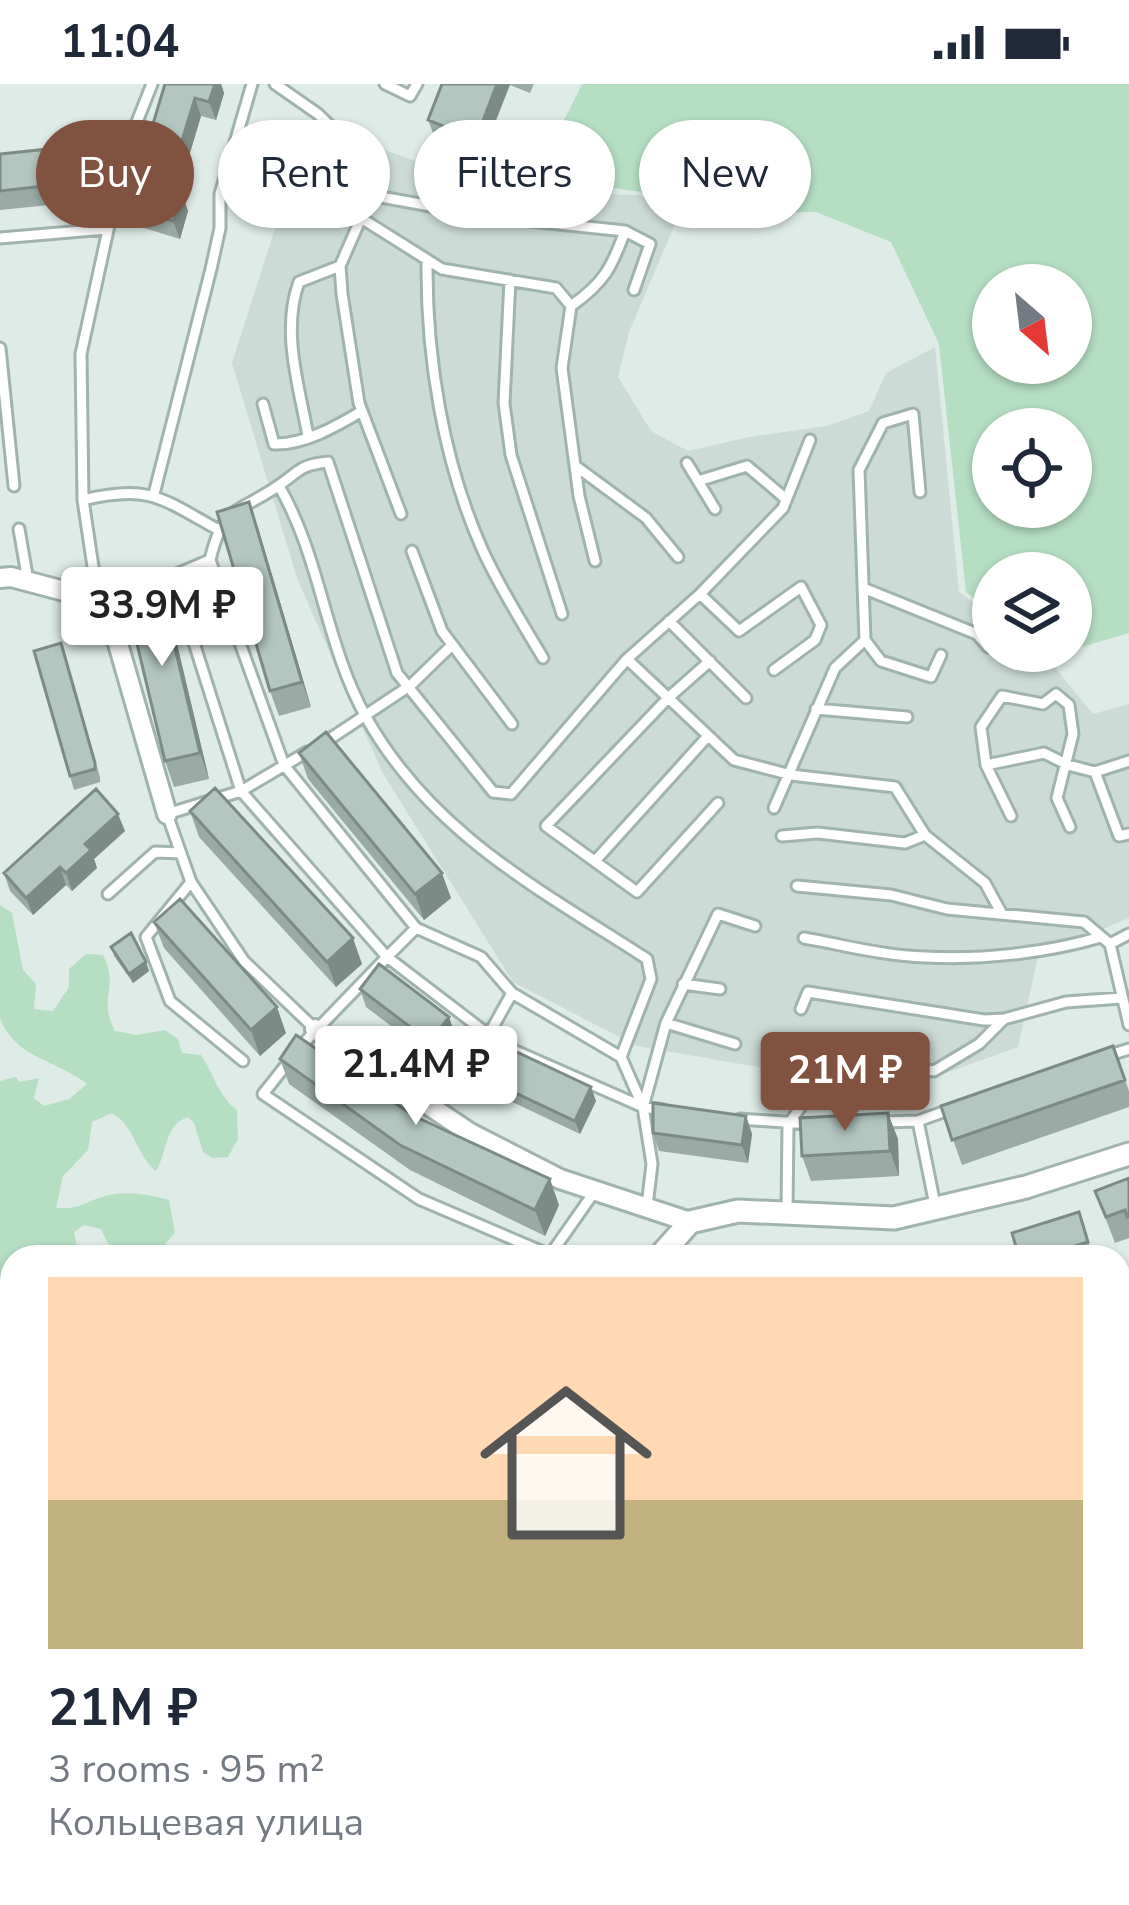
<!DOCTYPE html>
<meta charset="utf-8">
<style>
body{margin:0;font-family:"Nunito Sans",sans-serif;background:#f2f2f3;color:#1f2937;height:100vh;display:flex;flex-direction:column;font-size:45px;white-space:nowrap}
*{box-sizing:border-box;margin:0}
p{font-size:39px;color:#747a83}
.icon{flex:none;width:66px;height:66px;fill:none;stroke:currentColor;stroke-width:2;stroke-linecap:round;stroke-linejoin:round}
.map{position:relative;flex:1;overflow:hidden}
.details{position:absolute;left:0px;top:1161px;width:1131px;height:660px;display:flex;flex-direction:column;background:#fff;border-radius:36px 36px 0 0;box-shadow:0 3px 9px #0004}
.details>*{flex:none}
.banner{position:absolute;left:36px;top:36px;width:1059px;height:108px;display:flex;gap:24px}
.needle{width:78px;rotate:152deg}
.controls{position:absolute;left:972px;top:180px;display:grid;gap:24px}
.controls a{display:grid;place-items:center;width:120px;height:120px;border-radius:50%;background:#fff;box-shadow:0 3px 9px #0004;font-size:60px}
.price{position:absolute;translate:-50% -102px;padding:0 27px;border-radius:12px;background:#fff;color:#222;font-size:39px;line-height:78px;filter:drop-shadow(0 3px 6px #0008)}
.price::after{content:'';position:absolute;left:50%;top:72px;width:36px;height:27px;margin-left:-18px;background:inherit;clip-path:polygon(0 0,100% 0,50% 100%)}
.price.active{background:#825240;color:#fff}
ul{padding:0;list-style:none}
li{display:grid;align-content:center;gap:24px;height:636px;padding:0 48px}
li+li{border-top:3px solid #e0e1e3}
li span{display:grid;place-items:center;height:372px;border-radius:0px;color:#555}
li>.icon{margin-inline-start:auto}
span .icon{width:216px;height:216px;fill:#fffc;stroke-width:1}
li b{font-size:51px}
.chip{padding:0 42px;border-radius:54px;background:#fff;box-shadow:0 3px 9px #0004;font-size:42px;line-height:108px}
.chip.active{background:#825240;color:#fff}
.status{display:flex;justify-content:space-between;align-items:center;height:84px;padding:0 60px;background:#fff;direction:ltr}
.status svg{height:33px;fill:currentColor}
.map>svg:first-child{display:block}
.built{fill:#ccdbd5}
.green{fill:#b5dec3;fill-rule:evenodd}
.lines{fill:none;stroke-linecap:round;stroke-linejoin:round}
.service-casing{stroke:#a1b3ae;stroke-width:15}
.minor-casing{stroke:#a1b3ae;stroke-width:24}
.tertiary-casing{stroke:#a1b3ae;stroke-width:27}
.service{stroke:#fff;stroke-width:9}
.minor{stroke:#fff;stroke-width:18}
.tertiary{stroke:#fff;stroke-width:21}
.wall{fill:#9aaaa4}
.shaded-wall{fill:#7d8b86}
.building{fill:#b3c6bf;stroke:#7d8b86;stroke-width:3}
</style>
<div class="status"><b>11:04</b><svg viewBox="0 0 49 12"><path d="M0 12V9h3v3zM5 12V6h3v6zM10 12V3h3v9zM15 12V0h3v12zM26 1h20v11H26zM47 4h2v5h-2z"/></svg></div>
<div class="map">
<svg width="1129" height="1821" viewBox="0 0 1129 1821">
<rect width="100%" height="100%" fill="#deebe6"/>
<!-- built -->
<path class="built" d="M309,38L469,97L525,108L639,111L678,133L629,248L618,293L651,347L688,367L749,353L827,342L869,327L886,289L935,263L959,508L993,534V567H1035L1052,580L1093,630L1129,620V834L1038,872L1018,963L896,1007L637,962L513,898L382,688L297,494L232,279Z"/>
<!-- green -->
<path class="green" d="M582,0H1129V549L1071,566V489H993V529L966,508L939,260L891,158L816,128L680,130L641,108L536,93ZM1071,201V279H993V201ZM1071,345V423H993V345Z
M0,821L12,829L23,886L36,900L34,925L53,927L69,903V885L86,870L103,871C120,905 97,911 115,947L137,951L165,946L178,955L182,969L201,971C214,990 218,1012 237,1026L238,1055L228,1073L212,1074L203,1068L194,1039L188,1033C164,1041 168,1067 156,1087C135,1070 136,1043 112,1029L92,1038L88,1066L63,1092L56,1124C77,1126 83,1119 102,1113C125,1106 147,1110 169,1116L175,1149L153,1173H115L101,1145L84,1141L74,1148L79,1173H12V1224L0,1272V997L16,993L19,998L39,994L34,1014L44,1022L69,1015L87,1000C56,975 15,975 0,934Z
M0,1323L12,1362V1451L0,1456Z"/>
<g class="lines">
<defs>
<path id="service" d="M275,0L318,30L356,67L361,134L442,185L556,204L571,222
M385,0L410,12L417,0
M359,109L491,133L625,147C612,183 604,199 571,222L562,284L579,412L595,477
M361,134L340,182L342,210L359,319L401,430
M625,147L650,160L634,206
M0,154L106,145
M427,176C426,273 443,378 483,467C500,504 522,539 543,574
M510,196L504,319L511,371L562,530
M0,264L14,402
M263,320L274,360C304,361 337,342 362,327
M308,352C299,302 281,247 299,198L340,182
M687,379L715,425
M577,383L646,434L678,473
M698,397L747,382L786,415
M279,402C321,474 325,560 366,633C431,749 539,805 647,875L651,895L621,973
M154,410L211,185L220,144V110L252,0
M83,416C149,400 161,414 217,445
M19,445L28,497
M412,467L442,547L512,640
M210,476L284,681L416,844L481,873L512,909L621,973L643,1023L652,1080L647,1122
M167,496L182,521L241,707L387,873L300,963
M151,501L210,476C223,421 237,430 278,402C300,387 299,381 328,378L397,589L493,708L511,710L627,575L700,510L783,424L810,356
M863,504L977,550L988,563
M135,505L98,516L83,416L81,270L125,68L152,0
M700,510L739,547L801,503L821,541L815,556L774,586
M669,537L746,614
M865,556L881,577L931,593L941,571
M627,575L734,676L791,691L895,703L925,751L985,799L1002,830
M710,577L668,614L546,742L637,808L718,719
M816,625L907,633
M322,660L411,601L451,562
M307,668L241,707L167,730L191,798L244,877L315,945
M1129,677L1095,688L1119,752L1129,750
M986,681L981,643L1002,612L1043,620L1056,610L1069,621L1073,650L1057,714L1070,743
M774,724L835,584L865,556L859,386L883,339L913,330L920,408
M1011,732L986,681L1044,669L1068,681L1095,688
M782,752L818,749L905,759L925,751
M595,777L708,652
M191,798L146,853L170,917L243,977
M797,802L891,811L947,825L1084,838L1110,860
M108,810L155,768L181,769
M416,844L387,873L502,961L643,1023L664,1026
M1129,850L1110,860L1129,941
M804,854C844,861 885,872 925,873C982,876 1046,869 1101,853
M683,900L720,905
M801,925L808,908L984,936L1004,935L1066,918L1122,914
M666,939L735,960
M488,952L512,909
M1107,972L1129,965
M290,976L263,1010L419,1115L550,1171L595,1107
M643,1023L666,939L718,830L755,842
M740,1035L813,1040
M918,1037L935,1121
M883,1038L918,1037L954,1024
M787,1128L788,1041L835,974L934,987L979,960L1004,935
M1119,1211L1129,1198
M1119,1375L1129,1371
M1119,1601L1126,1701L1119,1703"/>
<path id="minor" d="M0,494L11,493L98,516L114,546L167,730
M315,945L470,1049L560,1095L690,1138
M1119,1450L1129,1449
M0,1759L12,1744
M234,1809L249,1821
M1094,1809L1095,1821
M363,1821V1809
M690,1821L691,1809"/>
<path id="tertiary" d="M659,1173L690,1138L738,1127L894,1134L1026,1103L1129,1070
M0,1596L12,1597
M530,1821L532,1809"/>
</defs>
<!-- service casing -->
<use href="#service" class="service-casing"/>
<!-- minor casing -->
<use href="#minor" class="minor-casing"/>
<!-- tertiary casing -->
<use href="#tertiary" class="tertiary-casing"/>
<!-- service -->
<use href="#service" class="service"/>
<!-- minor -->
<use href="#minor" class="minor"/>
<!-- tertiary -->
<use href="#tertiary" class="tertiary"/>
</g>
<!-- wall -->
<path class="wall" d="M165,0H221L224,9L216,36L201,32L178,108L188,127L180,155L134,141L128,123Z
M442,0H534L530,9L510,1L482,72L435,54L428,36Z
M0,70L75,82L79,118L0,126Z
M258,444L311,623L279,632L270,607Z
M158,493L167,518L209,695L174,703L165,677Z
M61,559L100,693V698L74,706L70,692Z
M299,669L451,814L424,836L308,695Z
M190,727L362,880L336,903L199,753Z
M125,747L94,775L97,784L72,807L66,801L33,831L10,807L4,789Z
M154,838L286,949L260,972L164,864Z
M111,863L146,878L149,887L133,899L114,872Z
M360,905L449,933L455,951L436,976L366,923Z
M1113,962L1129,1007V1023L962,1081L941,1022Z
M280,975L414,1032L559,1121L545,1152L410,1086L289,1000Z
M473,989L596,1017L580,1050L478,1002Z
M746,1032L752,1050L748,1079L659,1067L653,1049Z
M898,1055L899,1092L811,1097L802,1072Z
M1129,1094V1154L1115,1159L1095,1107Z
M1079,1128L1091,1167L1071,1173H1019Z
M12,1248V1305L5,1303L0,1289Z
M1129,1256V1313L1119,1314V1257Z
M1129,1376V1427L1120,1428L1119,1377Z
M1129,1471V1525L1119,1526V1472Z
M1119,1547L1129,1548V1588H1124L1121,1577H1119Z
M1119,1708L1129,1711V1741L1119,1742Z
M1129,1796V1821H1113L1111,1817Z
M103,1809H208L223,1821H117Z
M285,1809H330L345,1821H298Z
M1022,1809L1021,1821H955L953,1816Z
M1080,1809V1821H1062L1060,1816Z"/>
<!-- shaded-wall -->
<path class="shaded-wall" d="M215,0H221L224,9L216,36L209,18Z
M497,0H510L482,72L476,55Z
M195,14L201,32L174,123L167,105Z
M68,63L75,82L79,118L72,99Z
M182,109L188,127L180,155L173,137Z
M249,418L258,444L311,623L302,598Z
M158,493L167,518L209,695L200,669Z
M118,730L125,747L94,775L97,784L72,807L66,789L85,760Z
M60,783L66,801L33,831L26,814Z
M442,789L451,814L424,836L415,810Z
M353,854L362,880L336,903L327,878Z
M146,878L149,887L133,899L129,890Z
M277,923L286,949L260,972L251,946Z
M449,933L455,951L436,976L430,958Z
M591,1003L596,1017L580,1050L575,1037Z
M888,1029L898,1055L899,1092L890,1067Z
M746,1032L752,1050L748,1079L742,1061Z
M550,1095L559,1121L545,1152L535,1126Z
M12,1711V1724L0,1739V1726Z
M416,1809H422L420,1821H418L416,1814Z
M53,1811L56,1821H45Z"/>
<!-- building -->
<path class="building" d="M165,0H215L209,18L195,14L167,105L182,109L173,137L128,123Z
M442,0H497L476,55L428,36Z
M68,63L72,99L0,107V70Z
M249,418L302,598L270,607L217,428Z
M158,493L200,669L165,677L123,501Z
M61,559L95,679V685L70,692L34,567Z
M326,648L442,789L415,810L299,669Z
M215,704L353,854L327,878L190,727Z
M96,705L118,730L85,760L91,766L66,789L60,783L26,814L4,789Z
M180,815L277,923L251,946L154,838Z
M131,849L146,878L129,890L111,863Z
M379,880L449,933L430,958L360,905Z
M296,951L414,1032L550,1095L535,1126L400,1061L280,975Z
M489,955L591,1003L575,1037L473,989Z
M1113,962L1125,996L952,1056L941,1022Z
M653,1019L746,1032L742,1061L653,1049Z
M888,1029L890,1067L802,1072L800,1034Z
M1129,1094V1132L1127,1133L1125,1126L1106,1133L1095,1107Z
M1079,1128L1088,1158L1040,1173H1019L1012,1149Z
M12,1248V1293L0,1289Z
M1129,1256V1293L1119,1294V1257Z
M1129,1376V1407L1119,1408V1377Z
M1129,1471V1516L1119,1517V1472Z
M1119,1547L1129,1548V1579H1121Z
M12,1687V1711L0,1726V1700L1,1701Z
M1128,1707L1129,1732L1119,1733V1708Z
M1129,1796V1815L1111,1817L1110,1809H1119V1797Z
M12,1804V1809H50L53,1811L45,1821L39,1817L36,1821H0V1818Z
M111,1809H208L223,1821H125Z
M291,1809H330L345,1820L305,1821Z
M381,1809H416V1814H411L410,1821H379Z
M478,1809H507L505,1821H476Z
M702,1809H718V1812H742V1821H702Z
M797,1809H817L816,1821H797Z
M845,1809H922L923,1821H845Z
M954,1809H1018L1016,1821L953,1816Z
M1060,1809H1077V1815L1060,1816Z
M647,1817L666,1819V1821H647Z"/>
</svg>
<div class="controls">
<a><svg class="needle" viewBox="-14 -14 28 28"><path d="M0-13l5 13h-10z" fill="#e53935"/><path d="M0 13l5-13h-10z" fill="#747a83"/></svg></a>
<a><svg class="icon" aria-label="locate" viewBox="0 0 24 24"><circle cx="12" cy="12" r="6"/><path d="M12 2v4M12 18v4M2 12h4M18 12h4"/></svg></a>
<a><svg class="icon" aria-label="layers" viewBox="0 0 24 24"><path d="M12 4l9 5-9 5-9-5zM3 14l9 5 9-5"/></svg></a>
</div>
<b class="price" style="left:162px;top:585px">33.9M ₽</b>
<b class="price" style="left:416px;top:1044px">21.4M ₽</b>
<b class="price active" style="left:845px;top:1050px">21M ₽</b>
<div class="banner">
<a class="chip active">Buy</a>
<a class="chip">Rent</a>
<a class="chip">Filters</a>
<a class="chip">New</a>
</div>
<section class="details">
<ul>
<li><span style="background:linear-gradient(#ffd9b3 60%,#c2b280 0)"><svg class="icon" aria-label="home" viewBox="0 0 24 24"><path d="M3 11l9-7 9 7M6 9v11h12V9"/></svg></span><div><b>21M ₽</b><p>3 rooms · 95 m²</p><p>Кольцевая улица</p></div></li>
</ul>
</section>
</div>
